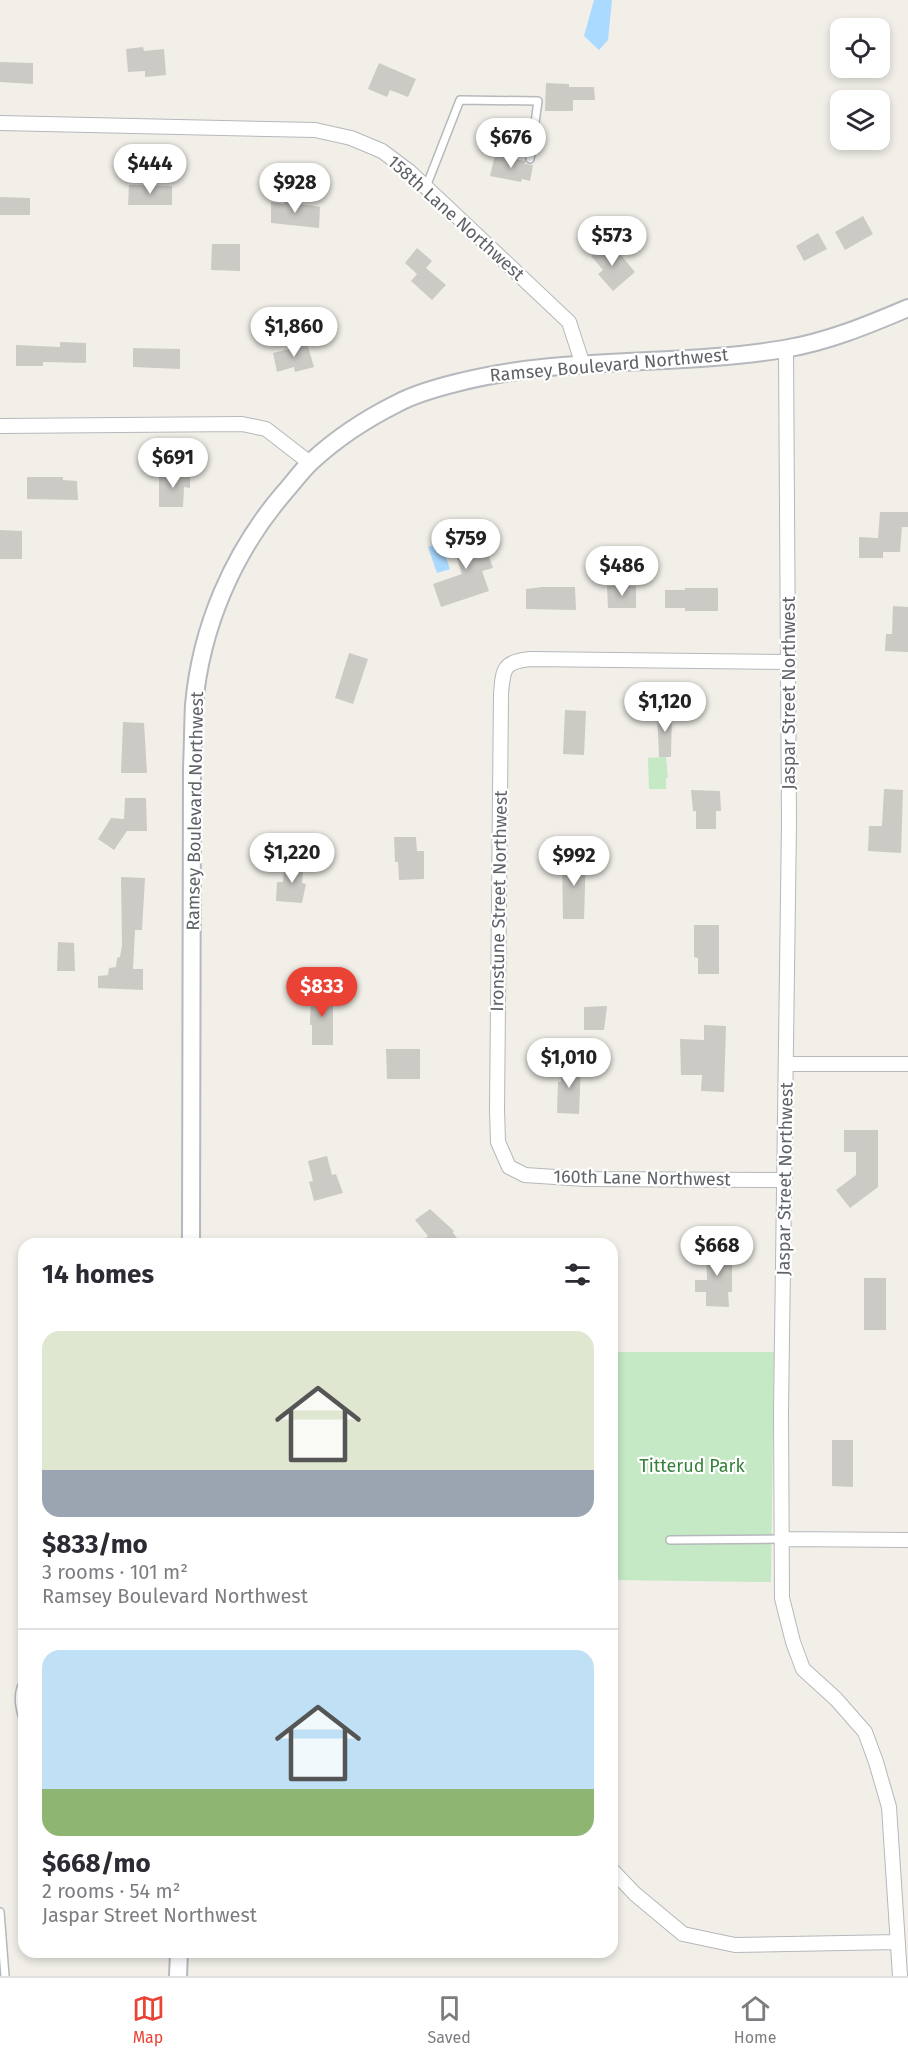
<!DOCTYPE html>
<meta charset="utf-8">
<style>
body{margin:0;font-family:"Fira Sans",sans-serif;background:#f7f7f7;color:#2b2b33;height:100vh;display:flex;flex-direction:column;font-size:22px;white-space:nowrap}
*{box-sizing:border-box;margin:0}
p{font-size:20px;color:#7c7c81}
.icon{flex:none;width:33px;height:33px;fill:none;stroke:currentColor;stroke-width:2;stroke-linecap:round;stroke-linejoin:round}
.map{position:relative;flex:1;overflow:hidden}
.panel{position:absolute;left:18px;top:1238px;width:600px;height:720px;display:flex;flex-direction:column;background:#fff;border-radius:18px;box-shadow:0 3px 9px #0003}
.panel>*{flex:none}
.fabs{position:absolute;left:830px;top:18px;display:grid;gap:12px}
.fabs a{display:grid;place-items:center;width:60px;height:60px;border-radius:12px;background:#fff;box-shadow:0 3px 9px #0003;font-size:30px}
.price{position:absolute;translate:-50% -51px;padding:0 14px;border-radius:21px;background:#fff;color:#222;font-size:20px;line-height:39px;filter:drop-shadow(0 2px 3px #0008)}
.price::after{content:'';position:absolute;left:50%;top:36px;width:18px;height:14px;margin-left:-9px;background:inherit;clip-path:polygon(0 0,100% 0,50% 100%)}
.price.on{background:#ea4335;color:#fff}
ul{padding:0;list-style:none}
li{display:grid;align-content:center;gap:12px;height:318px;padding:0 24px}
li+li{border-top:2px solid #e1e1e2}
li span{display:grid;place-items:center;height:186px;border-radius:18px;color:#555}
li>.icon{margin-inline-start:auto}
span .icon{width:108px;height:108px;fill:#fffc;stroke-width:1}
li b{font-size:26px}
h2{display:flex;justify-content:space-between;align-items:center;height:72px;padding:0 24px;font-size:26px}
.dock{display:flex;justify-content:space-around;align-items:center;height:84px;border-top:2px solid #e1e1e2;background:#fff;font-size:16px;color:#7c7c81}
.dock a{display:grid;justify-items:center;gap:3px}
.dock .on{color:#ea4335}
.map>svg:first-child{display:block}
.green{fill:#c5e8c5}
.water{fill:#aadaff}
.building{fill:#cccac5}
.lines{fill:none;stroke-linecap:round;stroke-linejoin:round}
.service-casing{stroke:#b5b8bc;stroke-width:10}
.minor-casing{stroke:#b5b8bc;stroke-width:16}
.tertiary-casing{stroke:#b5b8bc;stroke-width:20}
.service{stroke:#fff;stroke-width:7}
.minor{stroke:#fff;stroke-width:14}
.tertiary{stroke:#fff;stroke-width:16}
.labels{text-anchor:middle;stroke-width:4.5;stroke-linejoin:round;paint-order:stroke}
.street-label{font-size:18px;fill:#5f6368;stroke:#fff}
.park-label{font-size:18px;fill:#348238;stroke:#fff}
</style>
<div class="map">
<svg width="908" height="1976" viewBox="0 0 908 1976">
<rect width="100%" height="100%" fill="#f1efe8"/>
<!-- green -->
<path class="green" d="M666,757L668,778H666V789H649L648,758Z
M612,1352H774L771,1582L612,1580Z"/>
<!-- water -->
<path class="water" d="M594,0H612L608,40L599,50L584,36Z
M441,543L450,569L437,573L428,547Z"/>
<!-- building -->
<path class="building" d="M143,47L144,51L164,49L166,75L145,77V71L128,72L126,49Z
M0,62L33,63V84L0,82Z
M379,63L416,79L408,97L390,90L387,97L368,89Z
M546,83L569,84V87H594L595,100H573V111H545Z
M495,155L525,161V164L533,165L530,181L522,179L521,182L490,176Z
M129,185L172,186V205H128Z
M0,197L30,198V215H0Z
M284,199L293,200L294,203L320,207L319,228L271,223V202L284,204Z
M863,216L873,234L845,250L835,232Z
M818,233L827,249L804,261L796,246Z
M606,243L617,256L620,254L635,272L613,291L598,274L603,270L591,256Z
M212,244H240V271L211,270Z
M417,248L432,261L426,268L446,285L432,300L411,281L417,274L405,263Z
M306,340L314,367L295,372L294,367L277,372L273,353L289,349V344Z
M60,342L86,343V363L43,362V366H16V345L60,347Z
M133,348L180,349V369L133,367Z
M190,471V488L184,487L183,507H159V476H167V473Z
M27,477H63V480L77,481L78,500L27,499Z
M880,512H908V527H902L900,552H883V558H859V537L878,538Z
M479,528L493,568L482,571L489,591L441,607L433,584L462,574L450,537Z
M0,530L22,531V559H0Z
M607,586H636V608H608Z
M542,587H575L576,610L526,609V589Z
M685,588H718V611H685V608H665V590H685Z
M893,606L908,607V652L885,651L886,634H892Z
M349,653L368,659L353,704L335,698Z
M565,710L586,711L584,755L563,754Z
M657,710H672L671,757H659Z
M123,722L144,723L147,773H121Z
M884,789L903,790L901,853L868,851L869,826H882Z
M691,790L720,791L721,811H716V829H696V811H693Z
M125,798H146L147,831H127L114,850L98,839L111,818L124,819Z
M394,837H416L417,851H424V879L399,880L398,862H395Z
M562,856H586L584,919H563Z
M285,861L304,863L302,883L306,884L302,903L276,901L277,882H283Z
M121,877L145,878L142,930H135L133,969H143V990L98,988V976L108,975L109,968L116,967L117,958L120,957L122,945Z
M694,925H719V974H698V958L694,957Z
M58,942L74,943L75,971H57Z
M311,991L333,992V1045H312V1025H310Z
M607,1006L604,1030H584V1007Z
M704,1025L726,1026L724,1092L701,1091L702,1075H681L680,1039L704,1040Z
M386,1049H420V1079H387Z
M561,1063L581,1064L579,1114L557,1113L558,1082H561Z
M844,1130H878V1187L850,1208L836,1190L856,1175V1152H844Z
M327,1156L332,1175L336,1174L343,1193L314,1201L309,1182L313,1181L308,1161Z
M430,1209L454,1231L453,1233L462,1244H420L428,1236L415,1220Z
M706,1248H732V1292H728L729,1307L706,1306V1292H695V1280H707Z
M864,1278H886V1330H864Z
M832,1440H853V1487L832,1486Z"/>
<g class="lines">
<defs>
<path id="service" d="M426,187L460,100L538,101L530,159
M670,1540L781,1539
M24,1682C16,1694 20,1709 24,1722
M0,1912L5,1976"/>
<path id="minor" d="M0,123L315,130L351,138L382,151L410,172L569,322L583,365
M786,349L789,823L781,1412L782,1598L793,1642L803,1669L836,1699L865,1732L876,1762L889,1807L900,1976
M0,426L242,424L266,429L310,463
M787,1064H908
M785,1180L585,1179L525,1175L509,1167L498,1142L497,1110L501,694C503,669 503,662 530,659L789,662
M781,1539L908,1540
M612,1870L635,1894L683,1934L735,1945L898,1942"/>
<path id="tertiary" d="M191,1244L192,768C193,747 193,726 194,705C201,627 233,553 283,494C293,483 301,471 312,461C337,438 366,419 396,404C414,394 436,388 456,383C563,355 675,367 784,349C827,342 868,325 908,308
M178,1976L179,1952"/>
</defs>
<!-- service casing -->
<use href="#service" class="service-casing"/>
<!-- minor casing -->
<use href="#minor" class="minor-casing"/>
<!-- tertiary casing -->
<use href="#tertiary" class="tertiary-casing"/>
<!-- service -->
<use href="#service" class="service"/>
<!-- minor -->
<use href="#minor" class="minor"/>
<!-- tertiary -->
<use href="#tertiary" class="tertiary"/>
</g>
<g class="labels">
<!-- street labels -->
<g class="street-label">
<text transform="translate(456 218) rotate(42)" y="6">158th Lane Northwest</text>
<text transform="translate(609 365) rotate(-5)" y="6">Ramsey Boulevard Northwest</text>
<text transform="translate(789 693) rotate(-90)" y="6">Jaspar Street Northwest</text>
<text transform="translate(195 811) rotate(-89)" y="6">Ramsey Boulevard Northwest</text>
<text transform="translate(499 901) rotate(-89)" y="6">Ironstune Street Northwest</text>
<text transform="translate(642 1178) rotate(1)" y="6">160th Lane Northwest</text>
<text transform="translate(785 1179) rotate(-89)" y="6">Jaspar Street Northwest</text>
</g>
<!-- park labels -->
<g class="park-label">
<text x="692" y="1472">Titterud Park</text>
</g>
</g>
</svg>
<div class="fabs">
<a><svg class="icon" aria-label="locate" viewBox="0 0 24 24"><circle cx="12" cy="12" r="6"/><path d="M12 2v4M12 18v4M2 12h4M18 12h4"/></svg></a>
<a><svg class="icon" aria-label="layers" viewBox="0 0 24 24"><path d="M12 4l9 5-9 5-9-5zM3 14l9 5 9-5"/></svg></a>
</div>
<b class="price" style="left:511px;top:169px">$676</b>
<b class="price" style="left:150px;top:195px">$444</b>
<b class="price" style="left:295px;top:214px">$928</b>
<b class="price" style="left:612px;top:267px">$573</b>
<b class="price" style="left:294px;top:358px">$1,860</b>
<b class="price" style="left:173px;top:489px">$691</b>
<b class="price" style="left:466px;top:570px">$759</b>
<b class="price" style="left:622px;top:597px">$486</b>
<b class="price" style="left:665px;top:733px">$1,120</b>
<b class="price" style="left:292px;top:884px">$1,220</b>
<b class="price" style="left:574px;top:887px">$992</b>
<b class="price on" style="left:322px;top:1018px">$833</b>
<b class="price" style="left:569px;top:1089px">$1,010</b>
<b class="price" style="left:717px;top:1277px">$668</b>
<section class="panel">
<h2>14 homes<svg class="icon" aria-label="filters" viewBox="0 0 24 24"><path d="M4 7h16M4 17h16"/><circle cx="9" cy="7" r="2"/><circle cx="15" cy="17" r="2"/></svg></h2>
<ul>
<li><span style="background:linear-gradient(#dfe7d0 75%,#9aa5b1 0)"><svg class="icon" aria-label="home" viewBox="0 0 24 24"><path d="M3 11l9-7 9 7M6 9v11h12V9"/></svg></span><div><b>$833/mo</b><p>3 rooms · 101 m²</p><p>Ramsey Boulevard Northwest</p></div></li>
<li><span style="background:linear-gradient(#bfe0f5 75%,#8fb573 0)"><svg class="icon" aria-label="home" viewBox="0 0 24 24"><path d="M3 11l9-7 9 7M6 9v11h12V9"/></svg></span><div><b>$668/mo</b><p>2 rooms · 54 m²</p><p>Jaspar Street Northwest</p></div></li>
</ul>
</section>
</div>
<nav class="dock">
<a class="on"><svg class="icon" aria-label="map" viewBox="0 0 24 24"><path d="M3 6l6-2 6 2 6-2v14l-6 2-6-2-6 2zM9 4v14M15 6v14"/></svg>Map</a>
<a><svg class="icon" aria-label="saved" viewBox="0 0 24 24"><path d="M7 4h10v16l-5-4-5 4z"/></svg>Saved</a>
<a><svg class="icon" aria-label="home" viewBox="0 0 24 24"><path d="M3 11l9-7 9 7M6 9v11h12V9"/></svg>Home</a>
</nav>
